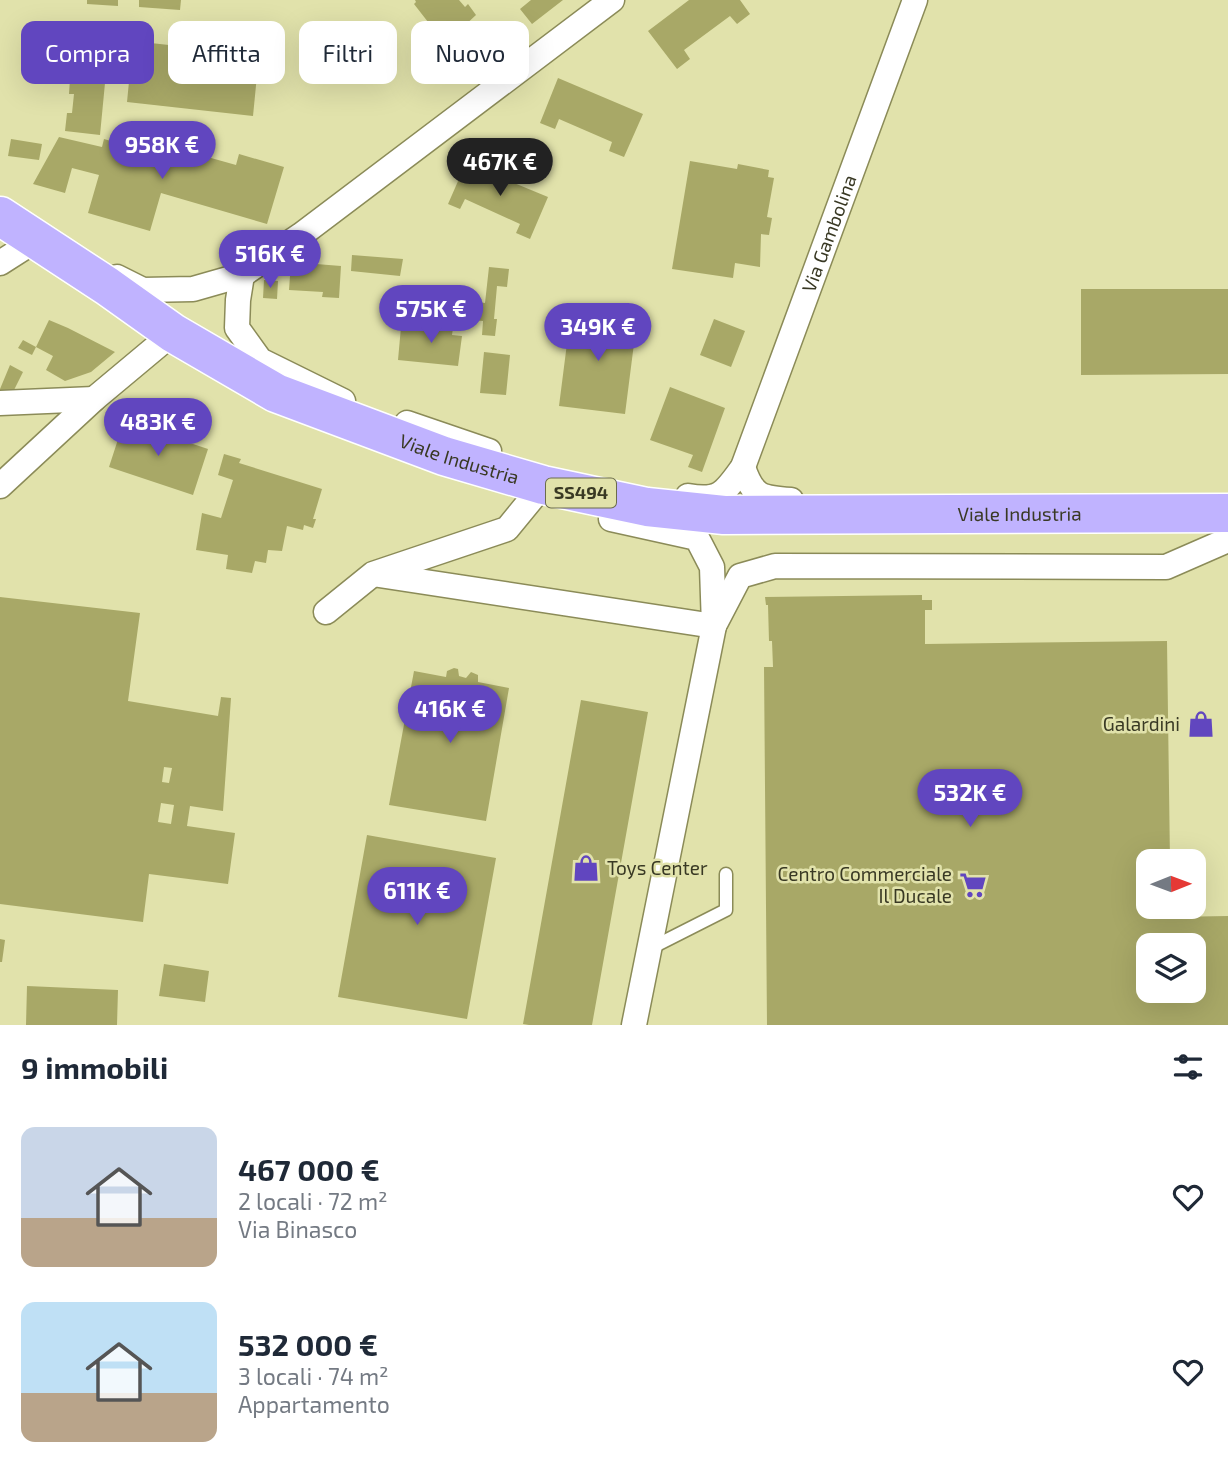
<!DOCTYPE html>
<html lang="it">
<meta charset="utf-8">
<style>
body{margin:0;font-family:"Exo 2",sans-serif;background:#f6f6f7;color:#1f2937;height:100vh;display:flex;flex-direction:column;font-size:26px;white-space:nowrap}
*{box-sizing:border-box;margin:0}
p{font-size:23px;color:#747a83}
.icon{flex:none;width:38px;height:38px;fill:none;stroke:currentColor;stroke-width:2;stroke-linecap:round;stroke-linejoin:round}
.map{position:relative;height:1025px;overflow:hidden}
.side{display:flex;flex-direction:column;background:#fff;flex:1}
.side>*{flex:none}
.banner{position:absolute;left:21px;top:21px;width:700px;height:63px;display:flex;gap:14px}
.needle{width:46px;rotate:89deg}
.tools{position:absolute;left:1136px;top:849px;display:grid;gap:14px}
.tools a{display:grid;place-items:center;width:70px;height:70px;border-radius:14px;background:#fff;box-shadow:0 7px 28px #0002;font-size:35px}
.price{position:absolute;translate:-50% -60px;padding:0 16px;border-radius:24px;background:#6146bf;color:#fff;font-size:23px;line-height:46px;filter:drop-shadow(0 2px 4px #0008)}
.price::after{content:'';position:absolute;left:50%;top:42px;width:21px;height:16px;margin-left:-10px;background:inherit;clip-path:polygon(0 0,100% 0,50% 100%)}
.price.current{background:#222;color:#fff}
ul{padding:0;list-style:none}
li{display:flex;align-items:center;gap:21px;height:175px;padding:0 21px}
li span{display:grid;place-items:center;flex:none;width:196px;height:140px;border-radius:14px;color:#555}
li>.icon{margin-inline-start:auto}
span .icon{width:84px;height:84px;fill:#fffc;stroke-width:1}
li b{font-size:30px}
h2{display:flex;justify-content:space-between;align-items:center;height:84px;padding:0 21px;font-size:30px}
.chip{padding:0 24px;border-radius:14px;background:#fff;box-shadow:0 7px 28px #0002;font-size:24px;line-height:63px}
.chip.current{background:#6146bf;color:#fff}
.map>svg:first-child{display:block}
.building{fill:#a8a867;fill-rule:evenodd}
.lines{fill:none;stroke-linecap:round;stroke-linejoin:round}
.service-casing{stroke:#8b8b58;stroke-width:15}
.minor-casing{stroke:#8b8b58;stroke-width:27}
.primary-casing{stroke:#fff;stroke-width:41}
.service{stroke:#fff;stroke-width:12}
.minor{stroke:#fff;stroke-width:24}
.primary{stroke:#c0b3ff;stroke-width:38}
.labels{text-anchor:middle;stroke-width:5;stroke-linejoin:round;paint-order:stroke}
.shield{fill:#e1e2ab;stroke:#6b6c4c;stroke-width:2}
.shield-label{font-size:18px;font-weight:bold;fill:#393924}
.street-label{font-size:19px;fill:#393924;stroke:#e1e2ab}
.poi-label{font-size:19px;fill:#393924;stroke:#e1e2ab;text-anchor:end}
</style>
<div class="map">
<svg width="1228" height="1025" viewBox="0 0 1228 1025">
<rect width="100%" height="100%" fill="#e1e2ab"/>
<!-- building -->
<path class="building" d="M87,0H118V6L87,4Z
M139,0H181L180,10L139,7Z
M415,0H459L465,7L468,4L476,15L449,40L439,28L435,31L414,4L416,2Z
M531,0H563L532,24L520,9Z
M689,0H740L750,14L737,24L730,16L684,50L690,59L677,69L648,31Z
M77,35L98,38L95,58L74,55Z
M133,41L259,55L253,116L127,102Z
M558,78L643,114L624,157L609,151L612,142L559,119L555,129L540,123Z
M70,79L105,83L100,135L65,131L67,113H72L74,94H69Z
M59,137L102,147L104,139L169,158L172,147L236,165L239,154L284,167L267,224L161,193L150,231L88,213L99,175L72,168L65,193L33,184Z
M11,139L42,144L39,160L8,156Z
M690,161L737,169L738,164L769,170L768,177L774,178L767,217L772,218L769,235L761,234L760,267L735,263L733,278L672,269Z
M466,163L548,197L530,239L516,233L520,224L465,199L460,209L448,204Z
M352,255L403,259L400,276L351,271Z
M291,262L341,266L339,298L322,297L323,292L289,290Z
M489,267L509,269L507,287L497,286L494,319H497L495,336L482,335L483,321L462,319L464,300L485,303Z
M264,280L278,281L277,299L263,298Z
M1081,289H1228V374L1081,375Z
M571,312L637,320L625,414L559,406Z
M435,319L454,321L452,335L462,336L458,366L398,360L401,327L433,330Z
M714,319L745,331L731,367L700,355Z
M49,320L68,328L115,352L91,372L65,381L46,370L53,356L36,347Z
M23,340L36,347L32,355L18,348Z
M484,352L510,355L506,395L480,393Z
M10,365L23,372L10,398L0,393V389Z
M670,387L725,408L702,472L688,467L693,455L650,440Z
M124,421L208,449L193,495L109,467Z
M224,454L241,459L239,463L322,489L313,519H316L313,528L304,525L303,530L287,526L282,551L268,550L266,563L255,561L252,573L226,569L228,555L196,550L202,513L221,518L233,480L218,475Z
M922,595V600H932V610H925V644L1167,641L1170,861H1148V906H1171V917L1228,916V1025H767L764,667H773L772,641H769L768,605H766L765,597ZM1148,945H1194V990H1148Z
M0,597L140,613L128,701L218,716L221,697L231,698L223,811L190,806L187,826L235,833L228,884L149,874L143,922L0,904ZM164,767L172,768L169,783L162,782ZM161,803L174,805L171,824L158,822Z
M454,668L458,669L459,676L466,678L471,672L478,675V682L509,688L486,821L389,805L414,671L446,677L447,671Z
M581,700L648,712L592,1025H529L523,1024Z
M367,835L496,858L467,1019L338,997Z
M0,939L5,940L2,962H0Z
M164,964L209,971L205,1002L159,996Z
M27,986L118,990L117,1025H26Z"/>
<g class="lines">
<defs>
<path id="service" d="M649,949L726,910V874"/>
<g id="minor">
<path d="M0,263L36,240"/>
<path d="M242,275L238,300L237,328L260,360L343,401"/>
<path d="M117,277L143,290L193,289L242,275L301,235L612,0"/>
<path d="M0,403L94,399"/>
<path d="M407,423L489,451"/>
<path d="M743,467C753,497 761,498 791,500"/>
<path d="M0,486L94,399L173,333"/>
<path id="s1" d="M688,496C720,502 725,492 743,467L915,0"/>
<path d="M611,519L697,538L712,567L714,626L634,1025"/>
<path d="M379,575L714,626"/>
<path d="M326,612L373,574L507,529L543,485L534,477"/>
<path d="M716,622L740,576L775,566L1166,567L1228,540"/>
</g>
<g id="primary">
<path id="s2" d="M0,216L107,286L173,333L276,393L444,456L543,485L647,507L724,515L1228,513"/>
</g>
</defs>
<!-- service casing -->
<use href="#service" class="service-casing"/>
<!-- minor casing -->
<use href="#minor" class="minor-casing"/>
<!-- primary casing -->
<use href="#primary" class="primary-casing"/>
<!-- service -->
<use href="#service" class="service"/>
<!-- minor -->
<use href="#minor" class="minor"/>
<!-- primary -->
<use href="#primary" class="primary"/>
</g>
<!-- icons -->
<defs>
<symbol id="shop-bare" viewBox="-9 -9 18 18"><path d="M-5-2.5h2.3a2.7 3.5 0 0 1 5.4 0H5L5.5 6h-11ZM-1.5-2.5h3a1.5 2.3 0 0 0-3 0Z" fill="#6146bf" stroke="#e1e2ab" stroke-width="2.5" paint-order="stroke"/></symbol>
<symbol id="supermarket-bare" viewBox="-9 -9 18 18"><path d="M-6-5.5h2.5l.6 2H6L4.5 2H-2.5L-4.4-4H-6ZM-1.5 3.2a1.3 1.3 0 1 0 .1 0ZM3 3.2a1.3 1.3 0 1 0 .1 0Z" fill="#6146bf" stroke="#e1e2ab" stroke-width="2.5" paint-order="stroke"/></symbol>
</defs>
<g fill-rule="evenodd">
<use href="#shop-bare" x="1182" y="705" width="38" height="38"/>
<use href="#shop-bare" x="567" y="849" width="38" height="38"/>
<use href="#supermarket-bare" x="954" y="866" width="38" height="38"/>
</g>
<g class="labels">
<!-- shield labels -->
<rect class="shield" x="546" y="478.5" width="70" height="29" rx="5"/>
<g class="shield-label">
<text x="581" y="499">SS494</text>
</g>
<!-- street labels -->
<g class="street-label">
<text dy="7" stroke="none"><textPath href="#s1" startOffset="317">Via Gambolina</textPath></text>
<text dy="7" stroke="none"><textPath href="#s2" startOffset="523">Viale Industria</textPath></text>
<text dy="7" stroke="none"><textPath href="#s2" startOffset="1090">Viale Industria</textPath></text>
</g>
<!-- poi labels -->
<g class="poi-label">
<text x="1180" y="731">Galardini</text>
<text x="607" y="875" text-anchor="start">Toys Center</text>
<text x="952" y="881">Centro Commerciale<tspan x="952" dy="22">Il Ducale</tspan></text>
</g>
</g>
</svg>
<div class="tools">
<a><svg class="needle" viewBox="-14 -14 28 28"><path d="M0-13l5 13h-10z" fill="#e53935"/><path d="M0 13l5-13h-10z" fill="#747a83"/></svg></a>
<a><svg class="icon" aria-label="layers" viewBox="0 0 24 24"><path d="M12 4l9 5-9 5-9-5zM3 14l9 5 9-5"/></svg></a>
</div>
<b class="price" style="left:162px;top:181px">958K €</b>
<b class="price current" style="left:500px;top:198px">467K €</b>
<b class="price" style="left:270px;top:290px">516K €</b>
<b class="price" style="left:431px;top:345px">575K €</b>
<b class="price" style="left:598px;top:363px">349K €</b>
<b class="price" style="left:158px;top:458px">483K €</b>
<b class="price" style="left:450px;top:745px">416K €</b>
<b class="price" style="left:970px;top:829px">532K €</b>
<b class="price" style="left:417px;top:927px">611K €</b>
<div class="banner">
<a class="chip current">Compra</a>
<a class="chip">Affitta</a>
<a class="chip">Filtri</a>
<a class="chip">Nuovo</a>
</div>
</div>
<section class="side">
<h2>9 immobili<svg class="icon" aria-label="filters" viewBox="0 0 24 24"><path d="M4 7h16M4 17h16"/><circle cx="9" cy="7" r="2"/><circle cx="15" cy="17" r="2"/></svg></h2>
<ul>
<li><span style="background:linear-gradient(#c9d6e8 65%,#b9a48a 0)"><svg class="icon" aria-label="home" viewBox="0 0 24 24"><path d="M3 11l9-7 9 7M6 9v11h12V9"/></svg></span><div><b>467 000 €</b><p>2 locali · 72 m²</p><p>Via Binasco</p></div><svg class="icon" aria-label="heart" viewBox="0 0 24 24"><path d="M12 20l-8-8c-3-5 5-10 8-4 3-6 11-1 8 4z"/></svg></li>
<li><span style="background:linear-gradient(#bfe0f5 65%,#b9a48a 0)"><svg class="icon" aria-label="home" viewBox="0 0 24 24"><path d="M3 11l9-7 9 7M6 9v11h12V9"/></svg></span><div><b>532 000 €</b><p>3 locali · 74 m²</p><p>Appartamento</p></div><svg class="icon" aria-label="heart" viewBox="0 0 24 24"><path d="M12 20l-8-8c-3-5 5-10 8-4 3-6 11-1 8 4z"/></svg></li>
</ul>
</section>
